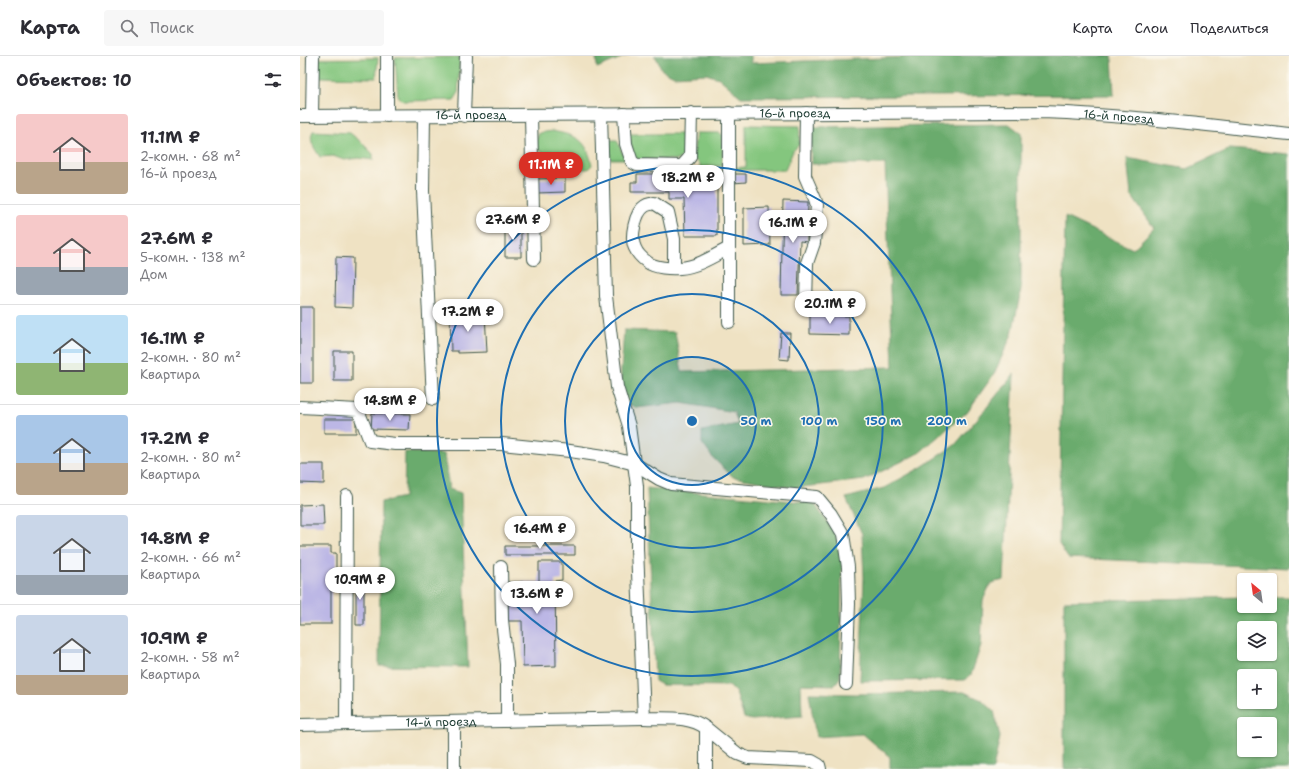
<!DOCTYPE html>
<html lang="ru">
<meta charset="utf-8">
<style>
body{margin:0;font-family:"Shantell Sans",sans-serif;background:#f7f7f7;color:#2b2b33;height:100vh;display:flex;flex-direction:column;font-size:15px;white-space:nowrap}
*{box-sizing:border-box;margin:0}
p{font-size:13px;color:#7c7c81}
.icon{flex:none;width:22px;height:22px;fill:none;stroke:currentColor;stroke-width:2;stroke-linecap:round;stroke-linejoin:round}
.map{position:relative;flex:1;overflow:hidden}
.details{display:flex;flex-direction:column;background:#fff;width:300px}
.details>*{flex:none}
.needle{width:26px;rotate:331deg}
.buttons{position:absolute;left:937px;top:517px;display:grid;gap:8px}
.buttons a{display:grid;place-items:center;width:40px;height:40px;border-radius:4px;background:#fff;box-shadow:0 1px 3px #0004;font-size:20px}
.price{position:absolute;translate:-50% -34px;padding:0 9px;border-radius:14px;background:#fff;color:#222;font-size:13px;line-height:26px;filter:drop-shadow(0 1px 2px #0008)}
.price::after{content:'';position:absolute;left:50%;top:24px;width:12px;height:9px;margin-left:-6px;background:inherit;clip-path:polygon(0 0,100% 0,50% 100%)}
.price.active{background:#d93025;color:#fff}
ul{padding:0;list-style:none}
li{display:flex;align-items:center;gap:12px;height:100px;padding:0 16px}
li+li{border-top:1px solid #e1e1e2}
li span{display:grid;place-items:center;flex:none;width:112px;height:80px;border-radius:4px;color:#555}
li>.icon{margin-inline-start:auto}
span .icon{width:48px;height:48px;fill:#fffc;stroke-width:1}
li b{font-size:17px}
h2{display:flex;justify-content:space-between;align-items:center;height:48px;padding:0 16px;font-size:17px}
header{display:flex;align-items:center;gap:24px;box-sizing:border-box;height:56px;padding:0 20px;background:#fff;border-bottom:1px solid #e1e1e2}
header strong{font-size:19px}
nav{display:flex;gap:22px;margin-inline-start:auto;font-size:14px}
.search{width:280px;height:36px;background:#f7f7f7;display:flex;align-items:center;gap:10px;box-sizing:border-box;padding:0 14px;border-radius:4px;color:#7c7c81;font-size:15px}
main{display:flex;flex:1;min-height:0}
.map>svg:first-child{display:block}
.green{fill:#84c67e;stroke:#528259}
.forest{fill:#6bab6d;stroke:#457450;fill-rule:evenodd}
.building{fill:#bcb7e5}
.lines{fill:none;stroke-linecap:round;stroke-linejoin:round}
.minor-casing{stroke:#3e5649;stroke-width:14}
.minor{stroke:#fff;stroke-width:12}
.ring{fill:none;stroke:#1f6fb2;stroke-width:2}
.labels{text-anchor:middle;stroke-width:3;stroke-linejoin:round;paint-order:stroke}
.street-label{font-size:12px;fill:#1f3d34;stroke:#fbf7ec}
.centre{fill:#1f6fb2;stroke:#fbf7ec;stroke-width:2}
.ring-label{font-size:12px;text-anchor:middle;font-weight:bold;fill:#1f6fb2;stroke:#fbf7ec;stroke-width:3;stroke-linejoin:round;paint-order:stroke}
</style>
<header>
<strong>Карта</strong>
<div class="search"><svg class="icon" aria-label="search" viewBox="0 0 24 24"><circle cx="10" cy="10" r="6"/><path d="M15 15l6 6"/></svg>Поиск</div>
<nav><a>Карта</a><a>Слои</a><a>Поделиться</a></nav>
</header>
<main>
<section class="details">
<h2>Объектов: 10<svg class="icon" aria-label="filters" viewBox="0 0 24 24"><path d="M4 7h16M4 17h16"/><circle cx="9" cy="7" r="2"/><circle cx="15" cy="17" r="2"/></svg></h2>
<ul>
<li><span style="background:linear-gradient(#f6c9c9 60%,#b9a48a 0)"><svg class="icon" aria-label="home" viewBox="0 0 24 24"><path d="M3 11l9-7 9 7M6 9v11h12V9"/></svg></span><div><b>11.1M ₽</b><p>2-комн. · 68 m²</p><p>16-й проезд</p></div></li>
<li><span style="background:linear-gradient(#f6c9c9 65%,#9aa5b1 0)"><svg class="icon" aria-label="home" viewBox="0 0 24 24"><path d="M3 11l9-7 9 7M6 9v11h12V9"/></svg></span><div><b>27.6M ₽</b><p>5-комн. · 138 m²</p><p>Дом</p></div></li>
<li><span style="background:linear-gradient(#bfe0f5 60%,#8fb573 0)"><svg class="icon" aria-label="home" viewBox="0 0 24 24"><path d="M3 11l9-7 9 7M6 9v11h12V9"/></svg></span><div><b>16.1M ₽</b><p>2-комн. · 80 m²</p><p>Квартира</p></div></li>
<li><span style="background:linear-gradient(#a9c7e8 60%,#b9a48a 0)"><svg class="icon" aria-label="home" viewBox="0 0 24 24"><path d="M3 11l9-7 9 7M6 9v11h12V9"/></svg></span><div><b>17.2M ₽</b><p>2-комн. · 80 m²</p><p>Квартира</p></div></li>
<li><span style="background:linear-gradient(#c9d6e8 75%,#9aa5b1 0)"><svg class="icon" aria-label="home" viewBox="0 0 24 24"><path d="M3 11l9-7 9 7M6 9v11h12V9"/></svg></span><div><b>14.8M ₽</b><p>2-комн. · 66 m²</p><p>Квартира</p></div></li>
<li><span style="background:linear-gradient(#c9d6e8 75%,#b9a48a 0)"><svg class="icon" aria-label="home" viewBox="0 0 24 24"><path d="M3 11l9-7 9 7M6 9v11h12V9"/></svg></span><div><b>10.9M ₽</b><p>2-комн. · 58 m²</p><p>Квартира</p></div></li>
</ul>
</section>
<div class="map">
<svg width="989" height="713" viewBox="0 0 989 713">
<rect width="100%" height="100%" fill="#fbf7ec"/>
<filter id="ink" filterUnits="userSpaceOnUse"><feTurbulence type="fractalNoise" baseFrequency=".025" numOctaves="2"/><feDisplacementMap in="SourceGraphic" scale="8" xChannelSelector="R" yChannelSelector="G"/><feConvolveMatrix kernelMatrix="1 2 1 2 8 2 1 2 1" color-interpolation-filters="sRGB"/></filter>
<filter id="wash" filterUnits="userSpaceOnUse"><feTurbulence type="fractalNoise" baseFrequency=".012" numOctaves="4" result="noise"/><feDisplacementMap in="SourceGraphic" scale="16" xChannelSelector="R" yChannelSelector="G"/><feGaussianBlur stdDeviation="0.9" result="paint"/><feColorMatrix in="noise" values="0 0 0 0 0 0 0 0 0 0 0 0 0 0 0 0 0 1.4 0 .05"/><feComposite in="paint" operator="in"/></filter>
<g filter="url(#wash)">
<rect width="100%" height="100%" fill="#efe2c3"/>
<!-- green -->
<path class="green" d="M160,1L158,38L154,44L103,45L98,40L95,2Z
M78,2L76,22L19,21L17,3Z
M446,69L500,70L499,89L493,95L485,114H432V112L446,111Z
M13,75L50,77L61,86L73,98V104L59,102L44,104L33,100L20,101C15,93 8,84 13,75Z
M252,75C277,80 286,82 292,109L288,113L274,112L248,100L238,93L236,85L239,77Z
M396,77H419L423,79L422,110L400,111V108L393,102Z
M328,78H387L384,99L378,104L338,103L334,101Z
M310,84H317L325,103H310L309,87Z"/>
<!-- forest -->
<path class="forest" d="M296,0H326L297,12Z
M354,0H451V7L640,0H812L814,39L441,41L419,22L406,18L374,20L362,14L356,1Z
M709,68L721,77V234L712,278L694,318L667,356L619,397L564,424L494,432L433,421L412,401L402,387V375L438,368L434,356L381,347L336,352L329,348L321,336V314L324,274L375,276L382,316L593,311L585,108H511V71Z
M930,93L989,98V512L768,502L759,488L765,161L833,193L854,172L831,139L827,102L887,113Z
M714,318L704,524L691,527L683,544L681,589L671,619L664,624L560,625L564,521L562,478L546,442L584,432L620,412L655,389L683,356Z
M105,396L144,398L149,433L161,437L168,611L79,610L81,446L104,441Z
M347,432L514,447L536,479L542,505L540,622L534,629L501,628L502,660L452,664L444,662L436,637L429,630L362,629L355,625Z
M944,541V550H970V541H989V713H764V545ZM944,572H970V598H944ZM944,620H970V646H944ZM944,668H970V694H944Z
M664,636L682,644L694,655L700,681L693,713H590V701L563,678L516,681L509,637L555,638Z"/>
<g id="blocks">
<!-- building -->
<path class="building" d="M337,118H369V122H384V118H417V180H385L384,143H369V136H331V126H337Z
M433,118H446V126L433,127Z
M265,122V136L237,137V123Z
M483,145L508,146L507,186L500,185L498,239H481Z
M469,151L470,189L444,190V152Z
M205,169H221V201H205Z
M36,201L53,202L52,252L35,251Z
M0,251H13V327H0Z
M185,257L187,296L158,297V295H151L150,258Z
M510,259L549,260V279L510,278Z
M481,277H490L489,304L479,303Z
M34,295H52V325H34Z
M72,357L110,358L109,374L71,373Z
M24,363H56V377H24Z
M0,408H24V428L0,427Z
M23,448L24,469H0V449Z
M0,490H31V497H36V514H31V568H0Z
M205,490H275V499H205Z
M239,506H262V524L255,525L256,610L223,611L222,565H208V526H239Z
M56,521H64V569H56Z"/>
</g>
</g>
<g filter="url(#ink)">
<use href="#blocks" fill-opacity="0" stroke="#3e5649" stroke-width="1"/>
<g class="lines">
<defs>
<g id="minor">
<path d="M87,0V60"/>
<path d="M324,58L326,88L332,106L337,109L382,110L390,101L391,57"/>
<path d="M231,59L234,203"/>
<path id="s1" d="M0,60L742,56C825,59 907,69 989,78"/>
<path d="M12,60L13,0"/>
<path d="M124,60L123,135L133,343"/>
<path d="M164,60L166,0"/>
<path d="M374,212V183L368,156L354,147C352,148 348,148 345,150C335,156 330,182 335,192C337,197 343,203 347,206C355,212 371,213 380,212C397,211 414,200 429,192"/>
<path d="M506,248L507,207L514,187L517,149L515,143L505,120L506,57"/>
<path d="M429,266V57"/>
<path d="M0,351L58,354L70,385L95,388H202L270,395L304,400L335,408L359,423L371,428L517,441L531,458L543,478L548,511L549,548L546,628"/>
<path d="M201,511L202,564L207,608V665"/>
<path d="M344,662C366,663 388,659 406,672V713"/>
<path d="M46,668L47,440"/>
<path id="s2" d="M0,669L344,662L337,492V430L329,370L317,331L306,240L301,58"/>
<path d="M406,672L438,698L448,702L512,705L519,709L520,713"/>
<path d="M154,713V666"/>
</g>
</defs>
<!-- minor casing -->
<use href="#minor" class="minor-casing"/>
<!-- minor -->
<use href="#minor" class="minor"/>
</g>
</g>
<!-- distance rings -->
<circle cx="392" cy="365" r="64" fill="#1f6fb2" fill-opacity=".12"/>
<g class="ring">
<circle cx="392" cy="365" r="64"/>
<circle cx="392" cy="365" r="127"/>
<circle cx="392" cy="365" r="191"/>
<circle cx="392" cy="365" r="255"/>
</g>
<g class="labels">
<!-- street labels -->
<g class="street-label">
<text dy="4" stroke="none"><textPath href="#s1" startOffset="495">16-й проезд</textPath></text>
<text dy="4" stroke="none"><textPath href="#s1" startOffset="171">16-й проезд</textPath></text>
<text dy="4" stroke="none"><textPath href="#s1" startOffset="819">16-й проезд</textPath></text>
<text dy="4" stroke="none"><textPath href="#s2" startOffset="141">14-й проезд</textPath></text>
</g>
</g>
<circle cx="392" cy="365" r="6" class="centre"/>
<g class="ring-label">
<text x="456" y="369">50 m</text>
<text x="519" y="369">100 m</text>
<text x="583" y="369">150 m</text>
<text x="647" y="369">200 m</text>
</g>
</svg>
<div class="buttons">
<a><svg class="needle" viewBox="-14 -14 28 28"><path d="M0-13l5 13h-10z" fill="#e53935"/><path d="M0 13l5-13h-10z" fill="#7c7c81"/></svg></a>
<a><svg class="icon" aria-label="layers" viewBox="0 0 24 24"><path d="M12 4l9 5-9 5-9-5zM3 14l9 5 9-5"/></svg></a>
<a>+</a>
<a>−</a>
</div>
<b class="price active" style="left:251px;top:130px">11.1M ₽</b>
<b class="price" style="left:388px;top:143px">18.2M ₽</b>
<b class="price" style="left:213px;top:185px">27.6M ₽</b>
<b class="price" style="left:493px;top:188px">16.1M ₽</b>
<b class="price" style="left:530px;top:269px">20.1M ₽</b>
<b class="price" style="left:168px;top:277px">17.2M ₽</b>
<b class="price" style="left:90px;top:366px">14.8M ₽</b>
<b class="price" style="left:240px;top:494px">16.4M ₽</b>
<b class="price" style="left:60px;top:545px">10.9M ₽</b>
<b class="price" style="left:237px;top:559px">13.6M ₽</b>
</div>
</main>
